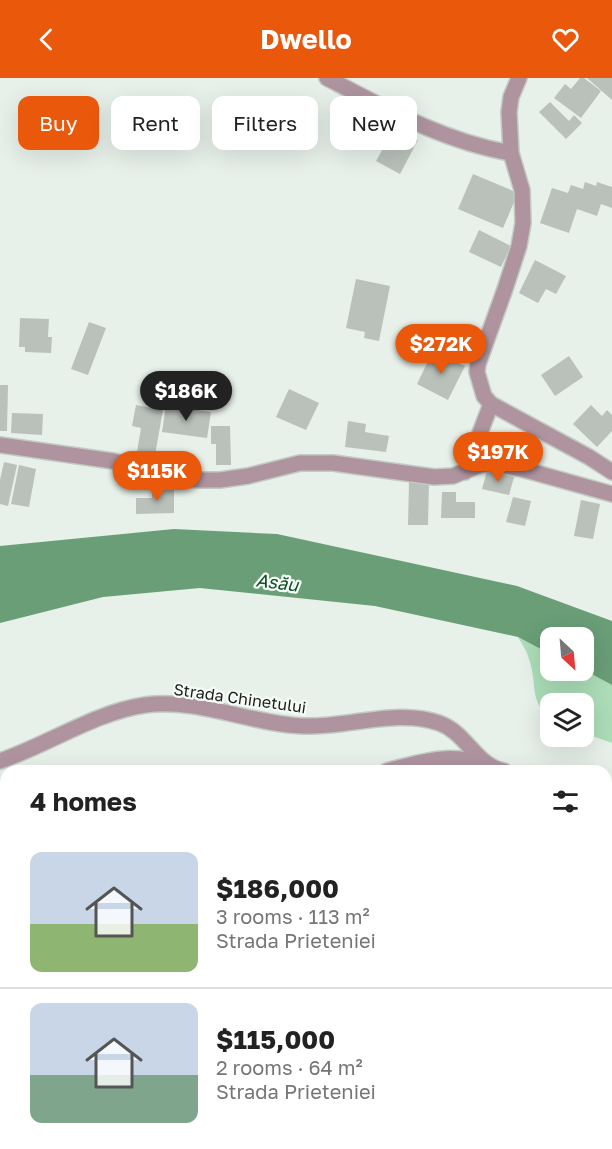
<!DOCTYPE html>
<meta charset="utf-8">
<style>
body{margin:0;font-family:"Golos Text",sans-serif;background:#f2f2f2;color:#222;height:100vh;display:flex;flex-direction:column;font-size:22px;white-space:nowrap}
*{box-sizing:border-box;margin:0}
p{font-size:20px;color:#767676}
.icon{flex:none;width:33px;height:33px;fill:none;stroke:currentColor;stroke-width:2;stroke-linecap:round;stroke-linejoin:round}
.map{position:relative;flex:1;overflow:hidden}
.side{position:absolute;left:0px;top:687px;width:612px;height:384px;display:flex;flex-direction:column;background:#fff;border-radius:18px 18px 0 0;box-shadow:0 6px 24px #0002}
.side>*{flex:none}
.guide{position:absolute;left:18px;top:18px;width:576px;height:54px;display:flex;gap:12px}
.needle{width:39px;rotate:154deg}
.tools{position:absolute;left:540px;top:549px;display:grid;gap:12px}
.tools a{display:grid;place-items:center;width:54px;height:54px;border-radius:12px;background:#fff;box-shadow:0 6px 24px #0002;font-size:30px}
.price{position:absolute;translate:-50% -51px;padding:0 14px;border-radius:21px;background:#ea580c;color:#fff;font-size:20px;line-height:39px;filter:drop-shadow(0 2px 3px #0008)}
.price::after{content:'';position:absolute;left:50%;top:36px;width:18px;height:14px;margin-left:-9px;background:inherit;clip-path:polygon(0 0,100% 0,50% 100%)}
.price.active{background:#222;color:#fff}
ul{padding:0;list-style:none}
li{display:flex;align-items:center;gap:18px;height:150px;padding:0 30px}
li+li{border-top:2px solid #e0e0e0}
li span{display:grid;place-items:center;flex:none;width:168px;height:120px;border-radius:12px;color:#555}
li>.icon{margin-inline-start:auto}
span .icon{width:72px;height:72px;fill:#fffc;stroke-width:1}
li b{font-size:26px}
h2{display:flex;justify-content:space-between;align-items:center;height:72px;padding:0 30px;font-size:26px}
.chip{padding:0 21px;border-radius:12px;background:#fff;box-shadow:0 6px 24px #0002;font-size:21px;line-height:54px}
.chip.active{background:#ea580c;color:#fff}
header{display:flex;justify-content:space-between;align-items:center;height:78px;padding:0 30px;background:#ea580c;color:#fff;font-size:27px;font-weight:700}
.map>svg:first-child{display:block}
.green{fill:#acddb8}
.water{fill:#699e77}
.building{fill:#b9c1ba}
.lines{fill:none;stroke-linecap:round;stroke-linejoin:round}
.minor-casing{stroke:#c2cac4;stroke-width:18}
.minor{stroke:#af94a0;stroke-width:15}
.labels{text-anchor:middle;stroke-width:4.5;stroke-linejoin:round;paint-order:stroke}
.street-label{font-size:16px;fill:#1a1d1a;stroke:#f5fdf6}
.water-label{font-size:18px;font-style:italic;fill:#104e28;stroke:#f5fdf6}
</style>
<header><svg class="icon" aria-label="back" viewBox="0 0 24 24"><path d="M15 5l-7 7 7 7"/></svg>Dwello<svg class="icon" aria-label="heart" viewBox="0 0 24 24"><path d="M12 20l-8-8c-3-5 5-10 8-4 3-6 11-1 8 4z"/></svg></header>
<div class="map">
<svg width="612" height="1071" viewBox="0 0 612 1071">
<rect width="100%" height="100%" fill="#e7f0e9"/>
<!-- green -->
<path class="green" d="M518,559L550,576V592H584L612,607V665L584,655V626H550V642C528,619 538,607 529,581C527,573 522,566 518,559Z
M0,957L6,962V1065H136L144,1071H0Z"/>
<!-- water -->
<path class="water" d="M174,451L277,456L517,508L612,543V607L584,592V560H550V576L518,559L375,528L200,510L103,519L0,545V468Z"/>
<!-- building -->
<path class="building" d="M580,0H584L601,13L581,40L554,20L565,6L571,11Z
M587,0H612V22L603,14Z
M550,24L569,43L574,37L582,45L566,61L539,34Z
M395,49L418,62L400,96L376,83Z
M473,96L518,115L503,150L458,131Z
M585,104L596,108L597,104L612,109V130L601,126L597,138L577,131L569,155L540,145L552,110L568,115L571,107L583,111Z
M479,152L511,168L501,189L469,174Z
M535,182L566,198L556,216L546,211L538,225L519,215Z
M356,201L390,208L379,263L364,260L365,254L346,250Z
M20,240L49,241L48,259H52L51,275L25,274V269H19Z
M89,244L106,250L88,297L71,291Z
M433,273L465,288L448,322L417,306Z
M569,278L583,299L555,318L541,297Z
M0,307H8L7,353H0Z
M289,311L319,325L306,352L276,339Z
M136,327L163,332L155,377L137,374L141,350L132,348Z
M166,327L211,334L207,360L162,354Z
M591,327L602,338L607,332L612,337V353L597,369L573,346Z
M12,335L43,336L42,357L11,355Z
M348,343L366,346L365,354L389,358L386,374L345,369Z
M211,348H230L231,387H216V366H211Z
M4,384L17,387L8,428L0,426V402Z
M19,387L36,391L29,429L11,426Z
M487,393L514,399L509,417L482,411Z
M409,404H429L428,447H408Z
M152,410H174V435L136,436V420H152Z
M442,414H456V424H475V440H441Z
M513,419L531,423L525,448L506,444Z
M581,422L600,426L593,461L574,458Z"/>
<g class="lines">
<defs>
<path id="minor" d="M327,0C386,31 445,64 511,75
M519,0L511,19L509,34L511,75L522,112L523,145L519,168L505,211L478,286L477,294L484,318L491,326L589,379L612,394
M0,367L113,383L179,400L199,402H220L248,398L300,385H333L434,399L453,398L480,387L491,385L522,391L612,416
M465,394L491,326
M0,683C47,667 96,634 145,627C199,620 250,646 303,648C346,650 398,630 439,645C466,654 476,688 504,693
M387,693C420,684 454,673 486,688
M606,720L612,722"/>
</defs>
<!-- minor casing -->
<use href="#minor" class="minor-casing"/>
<!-- minor -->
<use href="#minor" class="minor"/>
</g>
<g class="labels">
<!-- street labels -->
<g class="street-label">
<text transform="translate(240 620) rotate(8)" y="6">Strada Chinetului</text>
</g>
<!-- water labels -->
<g class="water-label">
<text transform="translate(277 505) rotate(7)" y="6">Asău</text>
</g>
</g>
</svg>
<div class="tools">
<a><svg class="needle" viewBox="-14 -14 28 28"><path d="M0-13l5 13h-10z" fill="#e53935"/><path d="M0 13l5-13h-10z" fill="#767676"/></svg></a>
<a><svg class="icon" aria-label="layers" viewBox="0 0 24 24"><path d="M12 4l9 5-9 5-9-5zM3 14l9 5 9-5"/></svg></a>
</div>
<b class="price" style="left:441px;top:297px">$272K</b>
<b class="price active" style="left:186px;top:344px">$186K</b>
<b class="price" style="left:498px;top:405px">$197K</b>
<b class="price" style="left:157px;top:424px">$115K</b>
<div class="guide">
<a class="chip active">Buy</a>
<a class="chip">Rent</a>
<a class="chip">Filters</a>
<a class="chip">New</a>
</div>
<section class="side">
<h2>4 homes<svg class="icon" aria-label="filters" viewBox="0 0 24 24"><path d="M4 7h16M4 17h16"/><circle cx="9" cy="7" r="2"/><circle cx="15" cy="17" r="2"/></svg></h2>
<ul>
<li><span style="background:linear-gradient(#c9d6e8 60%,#8fb573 0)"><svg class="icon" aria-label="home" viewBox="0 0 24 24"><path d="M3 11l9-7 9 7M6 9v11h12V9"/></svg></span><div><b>$186,000</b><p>3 rooms · 113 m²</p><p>Strada Prieteniei</p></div></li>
<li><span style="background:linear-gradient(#c9d6e8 60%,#7fa58c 0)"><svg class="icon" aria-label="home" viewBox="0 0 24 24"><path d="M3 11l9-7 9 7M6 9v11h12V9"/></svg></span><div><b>$115,000</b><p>2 rooms · 64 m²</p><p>Strada Prieteniei</p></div></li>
</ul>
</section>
</div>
